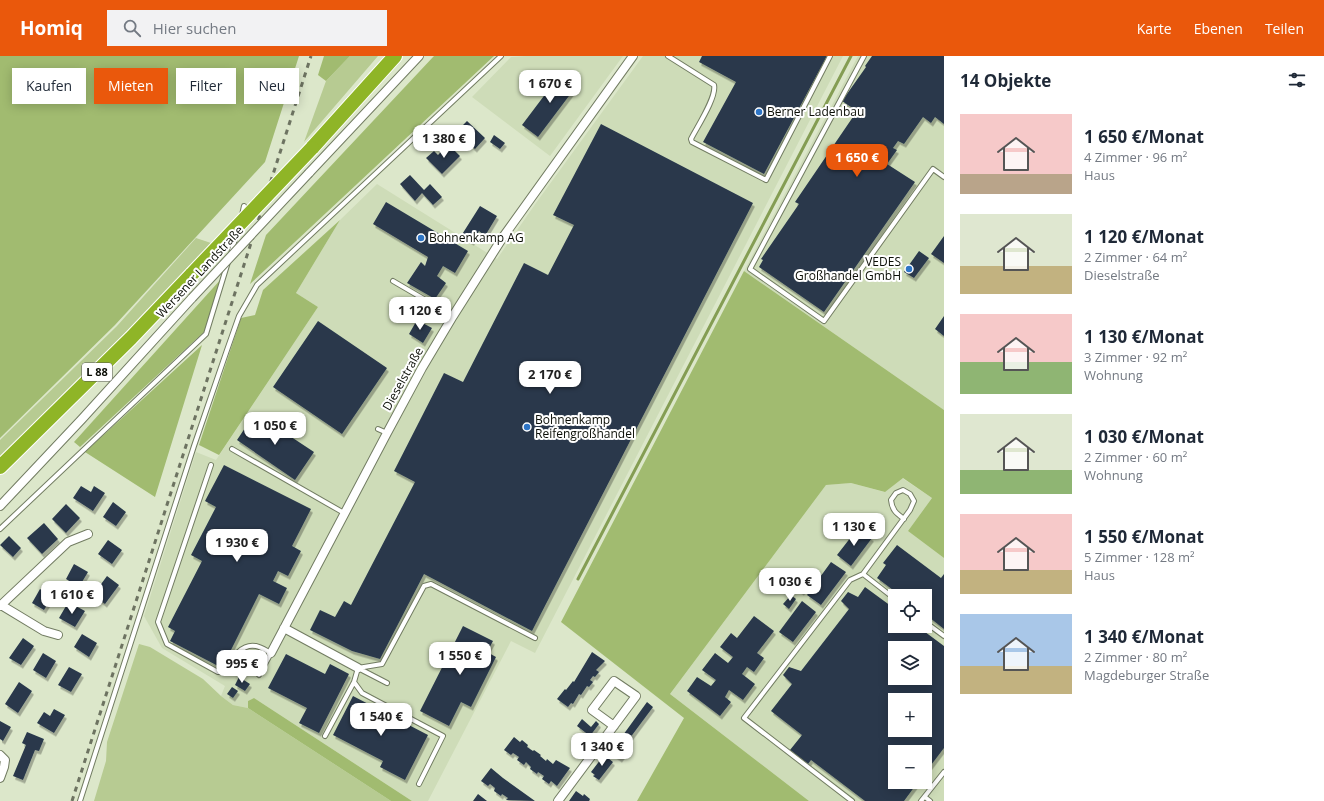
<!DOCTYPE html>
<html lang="de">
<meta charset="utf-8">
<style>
body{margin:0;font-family:"Open Sans",sans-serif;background:#f2f2f3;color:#1f2937;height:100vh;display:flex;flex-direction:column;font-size:15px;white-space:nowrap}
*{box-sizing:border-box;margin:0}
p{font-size:13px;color:#747a83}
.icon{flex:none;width:22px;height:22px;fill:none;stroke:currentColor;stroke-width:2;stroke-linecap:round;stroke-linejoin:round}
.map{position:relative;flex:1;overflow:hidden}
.panel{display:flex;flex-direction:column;background:#fff;width:380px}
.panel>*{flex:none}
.guide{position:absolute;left:12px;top:12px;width:380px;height:36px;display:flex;gap:8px}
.controls{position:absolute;left:888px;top:533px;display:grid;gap:8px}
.controls a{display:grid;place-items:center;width:44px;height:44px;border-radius:0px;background:#fff;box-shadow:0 2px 10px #0003;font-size:20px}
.price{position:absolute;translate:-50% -34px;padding:0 9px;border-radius:8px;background:#fff;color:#222;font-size:13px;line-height:26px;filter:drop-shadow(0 1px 2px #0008)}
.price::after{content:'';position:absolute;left:50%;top:24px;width:12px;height:9px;margin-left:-6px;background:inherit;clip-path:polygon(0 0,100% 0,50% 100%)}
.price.active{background:#ea580c;color:#fff}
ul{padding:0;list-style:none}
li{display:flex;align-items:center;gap:12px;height:100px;padding:0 16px}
li span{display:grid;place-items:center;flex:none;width:112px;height:80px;border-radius:0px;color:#555}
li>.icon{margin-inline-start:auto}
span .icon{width:48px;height:48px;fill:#fffc;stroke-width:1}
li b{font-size:17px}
h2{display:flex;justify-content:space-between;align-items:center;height:48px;padding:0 16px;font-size:17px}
.pill{padding:0 14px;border-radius:0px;background:#fff;box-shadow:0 2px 10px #0003;font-size:14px;line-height:36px}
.pill.active{background:#ea580c;color:#fff}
header{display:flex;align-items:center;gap:24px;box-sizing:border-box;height:56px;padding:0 20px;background:#ea580c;color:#fff}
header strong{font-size:19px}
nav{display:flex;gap:22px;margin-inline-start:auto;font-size:14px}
.search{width:280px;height:36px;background:#f2f2f3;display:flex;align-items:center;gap:10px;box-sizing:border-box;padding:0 14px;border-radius:0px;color:#747a83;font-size:15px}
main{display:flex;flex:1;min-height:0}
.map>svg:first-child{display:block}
.built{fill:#cedcb8;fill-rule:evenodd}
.green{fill:#b7cb92}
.forest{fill:#a1bb70}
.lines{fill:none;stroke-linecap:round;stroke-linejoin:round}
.stream{stroke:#849d53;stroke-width:3}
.building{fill:#29394c;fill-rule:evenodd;filter:url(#shadow)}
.lane-casing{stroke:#727c62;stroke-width:6}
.street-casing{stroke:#727c62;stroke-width:10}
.highway-casing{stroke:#fff;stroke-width:16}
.lane{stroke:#fff;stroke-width:4}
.street{stroke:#fff;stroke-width:8}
.highway{stroke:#8fb527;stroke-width:14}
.rail{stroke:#6d7361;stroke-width:3;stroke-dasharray:5 5;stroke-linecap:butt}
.street-bridge-casing{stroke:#727c62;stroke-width:10;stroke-linecap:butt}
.highway-bridge-casing{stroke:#fff;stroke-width:16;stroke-linecap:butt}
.street-bridge{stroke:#fff;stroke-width:8}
.highway-bridge{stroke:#8fb527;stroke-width:14}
.poi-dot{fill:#2e75c6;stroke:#fff;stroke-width:1.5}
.labels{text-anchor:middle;stroke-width:4;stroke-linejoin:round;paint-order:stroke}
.shield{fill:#fff;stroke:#545651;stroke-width:1}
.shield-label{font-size:11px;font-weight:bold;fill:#0b0e06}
.poi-label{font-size:12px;fill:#0b0e06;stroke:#fff;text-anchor:start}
.street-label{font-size:12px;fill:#0b0e06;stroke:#fff}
</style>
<header>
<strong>Homiq</strong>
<div class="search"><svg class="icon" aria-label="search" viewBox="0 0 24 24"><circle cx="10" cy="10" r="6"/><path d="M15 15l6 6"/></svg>Hier suchen</div>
<nav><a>Karte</a><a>Ebenen</a><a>Teilen</a></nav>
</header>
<main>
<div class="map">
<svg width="944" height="745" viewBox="0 0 944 745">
<defs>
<filter id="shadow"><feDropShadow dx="2" dy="3.5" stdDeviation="0" flood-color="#0004"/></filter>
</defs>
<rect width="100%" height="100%" fill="#dce7ca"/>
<!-- built -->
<path class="built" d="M526,0H623L550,100L472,41L511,1Z
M643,0H843L535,597L511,585L428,745H412L254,642L248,645V652L233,649L221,640L225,630L162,592L144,560L196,396L216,404L318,251L296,237L340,164L377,128L497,203L536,147Z
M858,0H944V354L744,215Z
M902,422L932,442L908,475L944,502V745H809L670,638L826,429L851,427L884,436ZM895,540H925V570H895ZM895,592H925V622H895ZM895,644H925V674H895ZM895,696H925V726H895Z"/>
<!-- green -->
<path class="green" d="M350,0H378L304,86L326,25Z
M196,182L211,187L124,278L0,401V384L117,270Z
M139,588L150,591L203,623L221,640L233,649L248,652L391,745H94L106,705L107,686Z"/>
<!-- forest -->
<path class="forest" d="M0,0H299L265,106L115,269L0,382Z
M324,0H350L326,25L318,19Z
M434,0H494L250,228L266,179Z
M340,164L296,237L318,251L219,399L199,389L241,262L255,259L263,234Z
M744,215L944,354V502L908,475L932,442L903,422L885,436L851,427L826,429L670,638L809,745H637L684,662L561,566Z
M222,222L206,274L80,391L74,386Z
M202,289L155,441L85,396Z
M254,642L412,745H391L248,652V645Z"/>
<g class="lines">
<!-- stream -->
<path class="stream" d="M578,523L851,0"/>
</g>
<!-- building -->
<path class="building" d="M702,0H827L764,118L703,86L736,26L699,6Z
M872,0H944V68L935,61L931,67L923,61L904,88L898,85L893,92L897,94L887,108L915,126L824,256L759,211L763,204L761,203L799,148L795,146L857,55L842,45L866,11L865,10Z
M562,16L578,28L538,81L522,69Z
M467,65L485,82L475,93L456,76Z
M601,68L753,147L532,575L424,518L380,603L352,595L310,574L320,554L335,561L344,545L351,549L415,426L394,415L444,317L463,326L524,207L548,219L574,169L553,159Z
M494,79L505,87L500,93L490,86Z
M448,88L460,100L442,118L426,102L434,95L438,99Z
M410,119L424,134L430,128L442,141L433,149L422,137L415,145L400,128Z
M386,146L468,195L455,217L443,210L437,220L446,227L435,243L407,227L421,206L425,210L428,201L373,168Z
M480,150L497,160L485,180L479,175L472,186L461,180Z
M944,180V207L931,198Z
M919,195L929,202L914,222L904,216Z
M944,260V280L935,273Z
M417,264L432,272L423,287L409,278Z
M318,265L387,312L342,378L273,331Z
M255,357L314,396L295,424L237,384Z
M224,409L311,453L292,490L301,495L288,520L278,515L273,525L287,532L279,548L259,538L222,612L170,585L175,575L168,571L202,505L191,499L216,451L205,445Z
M81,430L91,436L94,430L105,437L93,455L73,442Z
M113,446L126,456L116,470L103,461Z
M66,448L80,462L66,477L52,463Z
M44,467L58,483L42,498L27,482Z
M858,472L872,482L851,510L837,499Z
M9,480L21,492L13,501L0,489Z
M108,484L122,494L112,508L98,498Z
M897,489L941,522L944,518V573L925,558V540H901L877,522L886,509L883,507Z
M831,506L846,516L821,549L807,539Z
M74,508L88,516L79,531L66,523Z
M107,520L119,529L105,548L93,539Z
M800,525L806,530L802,536L795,531Z
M865,531L895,553V570H917L944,590V692L925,717V696H895V726H918L904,745H865L811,704L808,708L790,694L802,679L771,655L792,628L783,619L789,611L801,615L849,553L841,545L848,536L858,541ZM895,592H925V622H895ZM895,644H925V674H895Z
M40,533L52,541L44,554L32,547Z
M791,539L796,543L789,553L783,548Z
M802,545L816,556L793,586L779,576Z
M72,548L85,555L75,571L59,562L66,550L69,552Z
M754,560L774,575L757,597L764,602L754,616L747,611L742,618L755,628L743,644L729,634L725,641L731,646L720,660L687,635L697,621L711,630L716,624L702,614L715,597L728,607L733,601L720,591L731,577L737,582Z
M463,570L493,585L487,596L496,601L471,651L461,646L449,670L420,655Z
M82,578L97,587L89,601L74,591Z
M23,582L34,590L21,609L9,602Z
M592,596L605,605L596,614L599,616L595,621L593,620L590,624L593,626L589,631L587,630L581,639L579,638L573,648L571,647L568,651L557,643L565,633L566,634L573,625L574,626Z
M43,597L56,605L46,622L33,614Z
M286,598L325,618L330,608L349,618L319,677L299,667L307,652L268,632Z
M69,611L82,618L71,636L58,629Z
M239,621L250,628L245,635L235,629Z
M19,626L32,635L18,657L5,648Z
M232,631L238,635L233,642L227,638Z
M353,640L428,679L405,724L380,711L383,705L333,679Z
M647,646L653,651L624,690L618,686Z
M54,653L65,659L54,677L37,667L44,656L50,660Z
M582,663L591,671L596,665L599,668L590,680L577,670Z
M0,665L11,671L3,685L0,683Z
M27,676L44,683L39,695L35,694L23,724L13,720L26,689L22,687Z
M514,681L520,686L522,684L528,689L527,691L533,695L534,694L541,699L540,700L546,705L547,703L553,708L556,704L570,712L557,730L551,725L549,728L542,723L544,720L538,716L537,718L530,713L531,711L526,706L524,709L517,704L519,701L513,697L511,699L504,694Z
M614,691L623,699L620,703L610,696Z
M604,699L613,706L599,724L593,720L595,719L591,716Z
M491,712L503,722L535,745L506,744L508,742L502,738L501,740L494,735L495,732L490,728L488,730L481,725Z
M576,735L583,740L584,738L590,743L589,745H569Z
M478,738L487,745H473Z"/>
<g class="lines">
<defs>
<path id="lane" d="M668,0L714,29C717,41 697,71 691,83L692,86L766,124L830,0
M864,0L750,213L824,265L933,113L944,121
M242,159L244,150
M231,198L236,179
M393,225L453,260
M378,373L387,377
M232,393L344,457
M211,409L158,566L167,588L218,616L225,614C232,603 241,587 256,590C261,591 267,595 271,597L259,619
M0,473L206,278L228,206
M863,518L895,543
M925,566L944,580
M358,612L382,608L424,530L431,528L535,582
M358,612L354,626L362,637L443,680L419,728
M358,612L387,627
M325,680L354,626
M925,741L930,745
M80,745L194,390L226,297L239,260L257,229L501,0
M852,745L744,662L850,524L863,518L910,454L914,445L910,438L903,434L896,437L891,444C892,454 896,457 904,463
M921,745L944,716"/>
<path id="street" d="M309,117L419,0
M0,450L82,363L192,242
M1,549L44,575L58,579
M0,550L68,486L88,478
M284,572L358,612
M271,597L387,377L422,312L453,260L503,181L633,0
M0,699L5,704L4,711L0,722
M558,745L636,640L614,625L592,654L614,670"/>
<path id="highway" d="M312,92L395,0
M0,411L131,282L192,218"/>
</defs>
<!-- lane casing -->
<use href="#lane" class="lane-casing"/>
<!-- street casing -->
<use href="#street" class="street-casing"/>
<!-- highway casing -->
<use href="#highway" class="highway-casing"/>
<!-- lane -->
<use href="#lane" class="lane"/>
<!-- street -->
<use href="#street" class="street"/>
<!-- highway -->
<use href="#highway" class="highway"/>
<!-- rail -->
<path class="rail" d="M72,745L311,0"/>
<defs>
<path id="street-bridge" d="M192,242L309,117"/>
<path id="highway-bridge" d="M192,218L312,92"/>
</defs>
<!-- street-bridge casing -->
<use href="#street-bridge" class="street-bridge-casing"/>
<!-- highway-bridge casing -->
<use href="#highway-bridge" class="highway-bridge-casing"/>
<!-- street-bridge -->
<use href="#street-bridge" class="street-bridge"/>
<!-- highway-bridge -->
<use href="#highway-bridge" class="highway-bridge"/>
</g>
<!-- markers -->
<g class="poi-dot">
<circle cx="759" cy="56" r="4"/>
<circle cx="421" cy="182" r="4"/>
<circle cx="909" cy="213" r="4"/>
<circle cx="527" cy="371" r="4"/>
</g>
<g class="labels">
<!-- shield labels -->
<rect class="shield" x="82" y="307" width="30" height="18" rx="3"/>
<g class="shield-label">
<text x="97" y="320">L 88</text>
</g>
<!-- poi labels -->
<g class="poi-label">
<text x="767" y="60">Berner Ladenbau</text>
<text x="429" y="186">Bohnenkamp AG</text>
<text x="901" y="210" text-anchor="end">VEDES<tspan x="901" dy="14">Großhandel GmbH</tspan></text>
<text x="535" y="368">Bohnenkamp<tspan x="535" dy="14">Reifengroßhandel</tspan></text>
</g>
<!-- street labels -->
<g class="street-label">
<text transform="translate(200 216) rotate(-47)" y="4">Wersener Landstraße</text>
<text transform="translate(403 323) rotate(-61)" y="4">Dieselstraße</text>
</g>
</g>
</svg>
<div class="controls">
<a><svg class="icon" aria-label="locate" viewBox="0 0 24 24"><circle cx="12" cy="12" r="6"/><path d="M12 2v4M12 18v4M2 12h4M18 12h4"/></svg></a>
<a><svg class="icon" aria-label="layers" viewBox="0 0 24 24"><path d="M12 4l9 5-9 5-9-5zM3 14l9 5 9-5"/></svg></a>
<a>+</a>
<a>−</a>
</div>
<b class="price" style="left:550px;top:48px">1 670 €</b>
<b class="price" style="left:444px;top:103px">1 380 €</b>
<b class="price active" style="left:857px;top:122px">1 650 €</b>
<b class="price" style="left:420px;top:275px">1 120 €</b>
<b class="price" style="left:550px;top:339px">2 170 €</b>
<b class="price" style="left:275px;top:390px">1 050 €</b>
<b class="price" style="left:854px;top:491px">1 130 €</b>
<b class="price" style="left:237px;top:507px">1 930 €</b>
<b class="price" style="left:790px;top:546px">1 030 €</b>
<b class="price" style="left:72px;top:559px">1 610 €</b>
<b class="price" style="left:460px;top:620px">1 550 €</b>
<b class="price" style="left:242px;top:628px">995 €</b>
<b class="price" style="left:381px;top:681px">1 540 €</b>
<b class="price" style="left:602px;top:711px">1 340 €</b>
<div class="guide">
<a class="pill">Kaufen</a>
<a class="pill active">Mieten</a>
<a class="pill">Filter</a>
<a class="pill">Neu</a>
</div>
</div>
<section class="panel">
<h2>14 Objekte<svg class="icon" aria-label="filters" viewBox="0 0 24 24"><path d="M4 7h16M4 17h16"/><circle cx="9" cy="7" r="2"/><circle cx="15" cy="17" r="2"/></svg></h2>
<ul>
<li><span style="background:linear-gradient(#f6c9c9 75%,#b9a48a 0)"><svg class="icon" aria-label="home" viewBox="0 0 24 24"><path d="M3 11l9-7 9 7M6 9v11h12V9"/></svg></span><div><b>1 650 €/Monat</b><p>4 Zimmer · 96 m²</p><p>Haus</p></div></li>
<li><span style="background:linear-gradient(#dfe7d0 65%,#c2b280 0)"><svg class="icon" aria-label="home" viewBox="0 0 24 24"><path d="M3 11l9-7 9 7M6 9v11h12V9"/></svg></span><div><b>1 120 €/Monat</b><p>2 Zimmer · 64 m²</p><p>Dieselstraße</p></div></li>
<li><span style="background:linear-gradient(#f6c9c9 60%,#8fb573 0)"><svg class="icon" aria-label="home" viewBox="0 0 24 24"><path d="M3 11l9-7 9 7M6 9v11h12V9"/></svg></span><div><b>1 130 €/Monat</b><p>3 Zimmer · 92 m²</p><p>Wohnung</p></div></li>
<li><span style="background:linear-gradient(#dfe7d0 70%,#8fb573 0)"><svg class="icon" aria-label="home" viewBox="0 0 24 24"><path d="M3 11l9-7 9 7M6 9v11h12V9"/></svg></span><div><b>1 030 €/Monat</b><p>2 Zimmer · 60 m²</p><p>Wohnung</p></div></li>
<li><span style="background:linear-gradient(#f6c9c9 70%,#c2b280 0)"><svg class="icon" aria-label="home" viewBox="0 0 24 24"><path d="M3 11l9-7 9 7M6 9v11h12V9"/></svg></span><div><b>1 550 €/Monat</b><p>5 Zimmer · 128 m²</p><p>Haus</p></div></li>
<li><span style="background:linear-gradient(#a9c7e8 65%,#c2b280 0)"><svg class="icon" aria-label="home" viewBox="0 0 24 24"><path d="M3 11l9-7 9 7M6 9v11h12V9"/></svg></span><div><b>1 340 €/Monat</b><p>2 Zimmer · 80 m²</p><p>Magdeburger Straße</p></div></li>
</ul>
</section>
</main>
